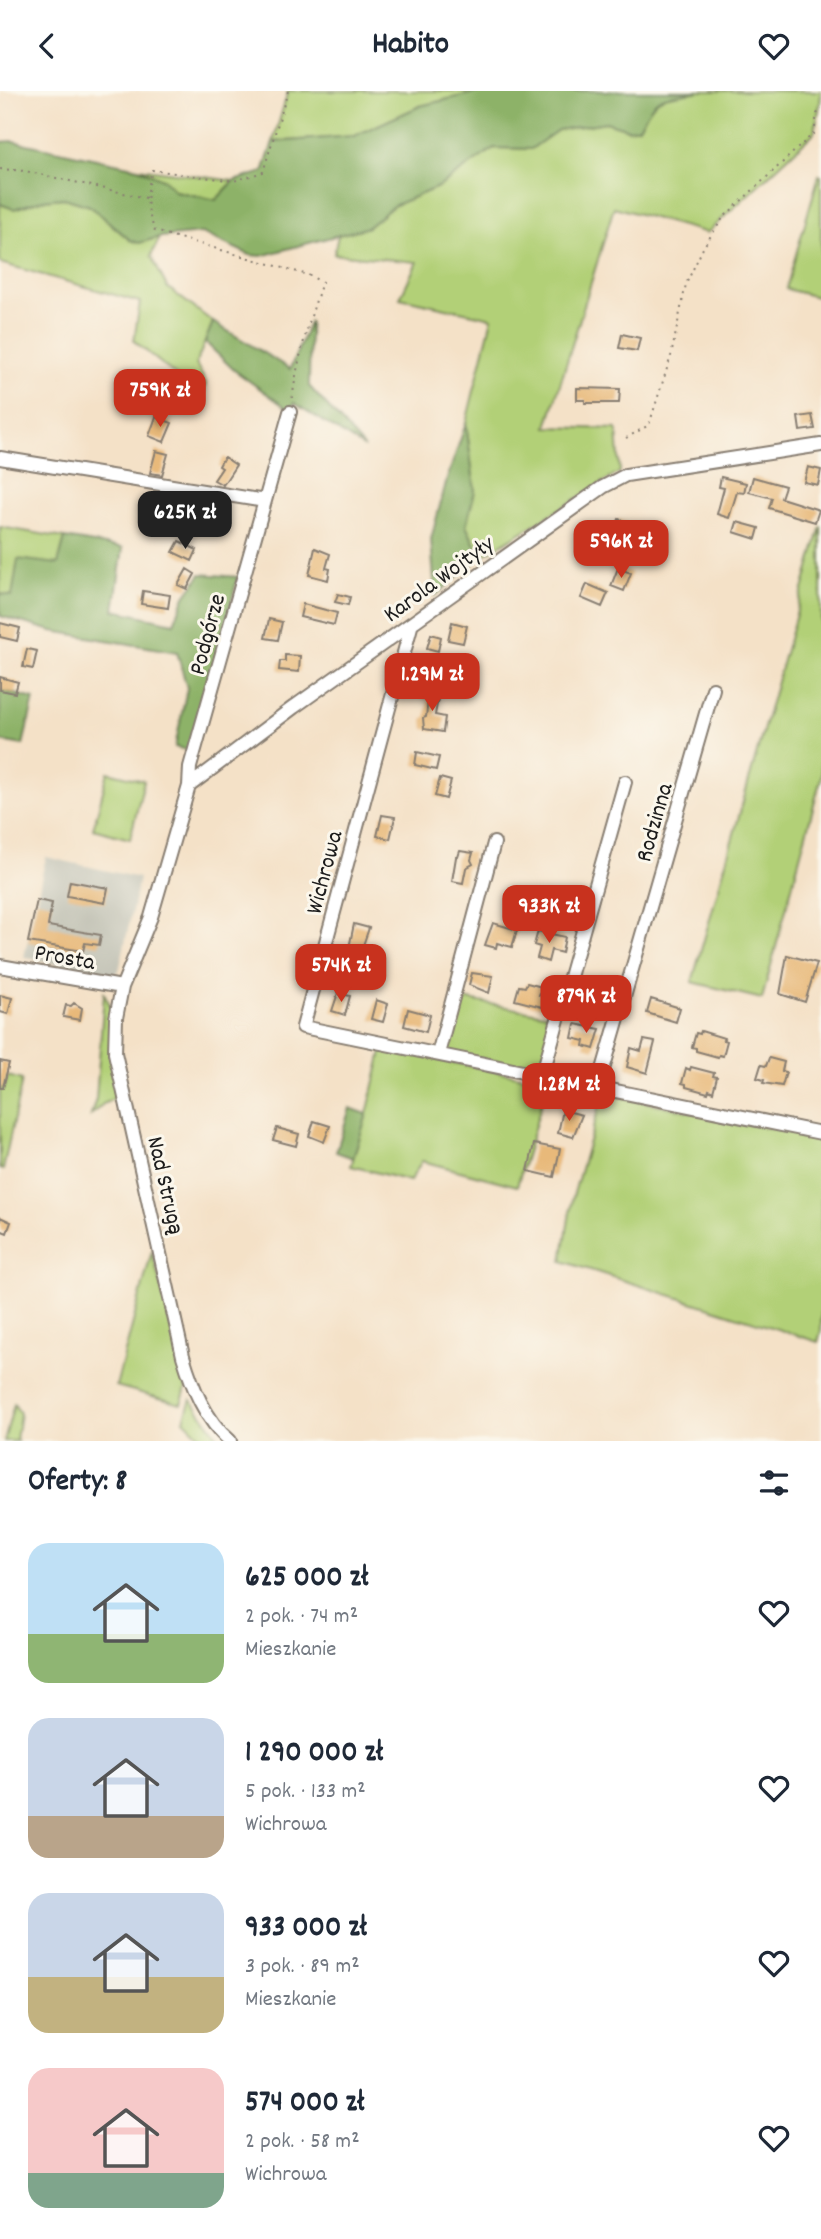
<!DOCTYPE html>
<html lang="pl">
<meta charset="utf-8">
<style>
body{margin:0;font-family:Dekko,sans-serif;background:#f2f2f3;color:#1f2937;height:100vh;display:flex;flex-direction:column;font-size:26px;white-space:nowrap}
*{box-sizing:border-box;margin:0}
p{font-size:23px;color:#747a83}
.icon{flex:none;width:38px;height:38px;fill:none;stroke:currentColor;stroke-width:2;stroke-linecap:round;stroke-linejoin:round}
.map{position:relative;height:1350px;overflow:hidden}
.panel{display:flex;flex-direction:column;background:#fff;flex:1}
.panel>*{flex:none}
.price{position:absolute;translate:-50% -60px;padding:0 16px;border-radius:14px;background:#c8321e;color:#fff;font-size:23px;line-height:46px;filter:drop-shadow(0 2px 4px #0008)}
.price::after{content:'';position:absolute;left:50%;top:42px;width:21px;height:16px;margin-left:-10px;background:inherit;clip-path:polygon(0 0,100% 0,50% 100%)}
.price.current{background:#222;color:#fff}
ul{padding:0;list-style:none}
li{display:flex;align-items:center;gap:21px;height:175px;padding:0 28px}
li span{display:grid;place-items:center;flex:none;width:196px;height:140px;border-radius:21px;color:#555}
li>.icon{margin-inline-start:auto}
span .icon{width:84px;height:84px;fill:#fffc;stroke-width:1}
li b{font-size:30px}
h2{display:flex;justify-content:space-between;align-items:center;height:84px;padding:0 28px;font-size:30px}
header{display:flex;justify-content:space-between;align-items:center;height:91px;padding:0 28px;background:#fff;font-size:32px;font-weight:800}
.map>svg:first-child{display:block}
.industrial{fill:#c5c5b8}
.green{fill:#b2d077;stroke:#67764a;stroke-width:2}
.forest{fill:#8db268;stroke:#546742;stroke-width:2}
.building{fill:#e8b97a}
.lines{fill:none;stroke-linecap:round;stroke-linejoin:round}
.minor-casing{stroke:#887e72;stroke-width:16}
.path{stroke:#887e72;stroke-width:2;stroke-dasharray:2 5;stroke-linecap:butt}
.minor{stroke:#fff;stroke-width:12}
.labels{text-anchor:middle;stroke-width:6;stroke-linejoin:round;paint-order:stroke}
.street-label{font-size:24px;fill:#1c1c1c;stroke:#fbf7ec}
</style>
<header><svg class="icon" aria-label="back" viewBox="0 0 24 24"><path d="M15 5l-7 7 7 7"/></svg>Habito<svg class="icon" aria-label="heart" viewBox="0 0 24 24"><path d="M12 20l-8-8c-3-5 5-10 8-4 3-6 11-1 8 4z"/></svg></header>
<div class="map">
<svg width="821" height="1350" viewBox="0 0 821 1350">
<rect width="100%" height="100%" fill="#fbf7ec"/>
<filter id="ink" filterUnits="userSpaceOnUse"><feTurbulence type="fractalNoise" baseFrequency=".0143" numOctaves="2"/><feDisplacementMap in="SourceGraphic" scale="14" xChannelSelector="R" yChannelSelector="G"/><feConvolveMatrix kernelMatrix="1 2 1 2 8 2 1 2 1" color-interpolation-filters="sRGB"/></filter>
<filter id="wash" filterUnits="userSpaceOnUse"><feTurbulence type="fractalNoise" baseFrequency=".00686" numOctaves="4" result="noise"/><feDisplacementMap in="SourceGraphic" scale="28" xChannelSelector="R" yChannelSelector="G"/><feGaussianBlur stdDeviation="1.57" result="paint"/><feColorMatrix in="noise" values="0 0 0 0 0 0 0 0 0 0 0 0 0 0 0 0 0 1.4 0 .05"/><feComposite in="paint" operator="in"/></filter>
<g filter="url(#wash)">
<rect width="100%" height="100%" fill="#f4e1c7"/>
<!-- industrial -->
<path class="industrial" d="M46,766L139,787L119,880L111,885L24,866Z"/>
<!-- green -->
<path class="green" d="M288,0H482L420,15L354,45L273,51Z
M660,0H821C821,15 817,27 814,42L707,142L614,116L547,336L617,338L620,381L481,466L466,435L475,400L466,332L492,227L400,207L417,171L334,163L338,144L368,136L393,115L440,95L494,57L531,58L558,39L606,31L628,38L651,6Z
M138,77L234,90L216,109L175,100L165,89Z
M819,84L821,85V207L786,198Z
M64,107L90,115L130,149L139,152L160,146L151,165L167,196L213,231L196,273L206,292L203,307L134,250L140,211L0,172V113L14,118L42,109Z
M821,435V687L762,908L692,891Z
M0,436L65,447L58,473L12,505L0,503Z
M108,681L144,690L130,748L93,738Z
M104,902L112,918L119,1005L103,1013L91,1024L96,1008Z
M458,907L555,925L540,977L452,963L446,957Z
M383,957L548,991L517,1095L422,1070L410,1090L351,1075L367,1023Z
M8,985L22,989L3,1079L0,1078V997H4Z
M603,1002L821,1048V1239L818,1251L562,1170L572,1109Z
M152,1160L186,1297L181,1313L116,1295Z
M191,1308L221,1350H205L184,1329Z
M14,1313L20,1322L16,1349L17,1350H4Z"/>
<!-- forest -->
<path class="forest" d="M482,0H700C656,8 660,0 639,36L628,38L606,31L558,39L531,58L494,57L440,95L393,115L368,136L261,165L250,164L202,142L160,146L139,152L130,149L90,115L64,107L42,109L14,118L0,113V51L13,50L138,77L165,89L175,100L216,109L234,90L263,81L273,51L354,45L420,15Z
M310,230L309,295L365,357L294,312L291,320L234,279L205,251L213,231L290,278Z
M466,332L475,400L466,435L481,466L435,505L431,448L447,388Z
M65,447L123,457L114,519L174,532L185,505L201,483L238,486L191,660L175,656L187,597L177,561L52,540L0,525V503L12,505L18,468L58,473Z
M0,599L34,608L23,654L0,650Z
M350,1017L367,1023L353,1067L336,1061Z"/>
<g id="blocks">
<!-- building -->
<path class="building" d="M622,243L640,247L637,260L619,257Z
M577,297L620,298L619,312H585V309H577Z
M812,324L815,338L800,340L798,326Z
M156,326L172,332L164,351L149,345Z
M156,360L168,363L162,384L150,382Z
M224,366L236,374L223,394L214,389L222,377L219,375Z
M808,376L821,379L818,394L804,391Z
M721,386L746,392L744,402L737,401L729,427L717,423L724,397L719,396Z
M753,386L785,395L781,407L819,419L815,431L769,417L772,407L749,401Z
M619,428L641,438L635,452L626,448L625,452L617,448L618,444L613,442Z
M737,431L759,437L756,448L734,441Z
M179,450L197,459L192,470L173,461Z
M315,457L330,463L326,477L330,478L328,489L309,484Z
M618,477L631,482L624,500L611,495Z
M187,478L195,483L187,498L178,494Z
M587,493L608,502L602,516L581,507Z
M143,500L170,504L168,517L141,513Z
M338,503L350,506L348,514L335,511Z
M303,513L337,522L334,534L300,526Z
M269,528L282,531L278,549L265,547Z
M452,531L467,535L463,552L448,549Z
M0,532L20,537L17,550L0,546Z
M431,543L441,546L438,560L427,557Z
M27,558L37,560L33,578L23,576Z
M285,564L300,565L299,581L279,579L280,570H285Z
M443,566L465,573L460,587L438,581Z
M0,586L18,591L15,602L0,599Z
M422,599L439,602L435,624L445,626L443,641L424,638L423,627L426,626L428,608L420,607Z
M417,661L439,666L436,679L415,674Z
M440,687L451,690L446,708L435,705Z
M382,724L395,726L390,748L377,745Z
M460,760L473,762L471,769L473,773L466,777L463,792L452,790L456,766H458Z
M70,790L108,797L105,812L67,805Z
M37,809L52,812L48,835L101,844L99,854L85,852L83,860L28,851Z
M493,832L517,839L512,856L497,852L496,857L485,854Z
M354,833L369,837L361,860L349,857Z
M538,840L565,846L562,862L551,859L548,871L537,867L540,856L534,854Z
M787,864L817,872L805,911L780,903Z
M472,882L493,885L489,902L469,894Z
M527,892L542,896L539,904L549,907L546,917L515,909L519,895L525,896Z
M338,902L350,905L345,924L332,920Z
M0,904L12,907L8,923L0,921Z
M651,908L680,917L676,931L647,922Z
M376,909L388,913L383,931L371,928Z
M74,912L82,917L80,929L63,926L66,914L71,915Z
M408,918L430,924L426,941L404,935Z
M575,933L600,938L594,958L584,955L585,950L572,947Z
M701,940L724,947L723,949L727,950L723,965L719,964L718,966L696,960V957L692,956L696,942L700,943Z
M644,949L655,951L647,982L627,976L631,957L641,960Z
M769,967L784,971L782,980L786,981L782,995L763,992L764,989L757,987L761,974L766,975Z
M0,970L9,972L3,997H0Z
M691,976L714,982L713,985L717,986L713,1001L709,999L708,1002L686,996V993L682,992L686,977L690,979Z
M563,1019L582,1024L573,1046L558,1042Z
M314,1030L330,1035L324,1051L309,1045Z
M277,1037L299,1043L296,1055L273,1049Z
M534,1053L560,1058L554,1086L528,1080Z
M0,1126L11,1131L7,1142L0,1139Z"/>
</g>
</g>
<g filter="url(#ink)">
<use href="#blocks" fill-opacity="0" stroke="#887e72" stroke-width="2"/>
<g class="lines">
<defs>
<path id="minor" d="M0,367L265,410
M412,532L303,936L821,1042
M189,695L190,676L290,321
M0,875L122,896
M438,963L494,752
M542,985L625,691
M598,996L713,598
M230,1350C205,1329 192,1295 183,1265L115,962L116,927L122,896L151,826L189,695L294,616L603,396L626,384L821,354"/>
</defs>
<!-- minor casing -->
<use href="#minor" class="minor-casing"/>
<!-- path -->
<path class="path" d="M288,0L263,81L234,90L152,79C146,105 145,115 155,140L308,184L322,191C309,230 297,269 292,310
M0,78L25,80L146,107
M626,347L649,334L671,265L686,193L704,155L723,127L814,42L817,23L821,17"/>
<!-- minor -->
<use href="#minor" class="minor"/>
</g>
</g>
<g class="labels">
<!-- street labels -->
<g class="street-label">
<text transform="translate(438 487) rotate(-36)" y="8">Karola Wojtyły</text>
<text transform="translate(206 543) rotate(-75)" y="8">Podgórze</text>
<text transform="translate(653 731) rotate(-74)" y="8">Rodzinna</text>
<text transform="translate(323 781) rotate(-75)" y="8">Wichrowa</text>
<text transform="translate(65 865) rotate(10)" y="8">Prosta</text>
<text transform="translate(167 1094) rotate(77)" y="8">Nad Strugą</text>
</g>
</g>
</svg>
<b class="price" style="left:160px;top:338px">759K zł</b>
<b class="price current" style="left:185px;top:460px">625K zł</b>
<b class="price" style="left:621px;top:489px">596K zł</b>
<b class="price" style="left:432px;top:622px">1.29M zł</b>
<b class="price" style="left:549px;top:854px">933K zł</b>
<b class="price" style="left:341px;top:913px">574K zł</b>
<b class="price" style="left:586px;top:944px">879K zł</b>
<b class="price" style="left:569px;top:1032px">1.28M zł</b>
</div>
<section class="panel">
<h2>Oferty: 8<svg class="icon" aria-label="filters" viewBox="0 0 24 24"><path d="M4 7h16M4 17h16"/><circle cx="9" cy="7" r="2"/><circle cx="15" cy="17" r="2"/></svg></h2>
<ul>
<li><span style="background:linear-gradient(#bfe0f5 65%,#8fb573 0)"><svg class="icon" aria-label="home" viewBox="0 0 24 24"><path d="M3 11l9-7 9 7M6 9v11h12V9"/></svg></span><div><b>625 000 zł</b><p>2 pok. · 74 m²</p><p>Mieszkanie</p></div><svg class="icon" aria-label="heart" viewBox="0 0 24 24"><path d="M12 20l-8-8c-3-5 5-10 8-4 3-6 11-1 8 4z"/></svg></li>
<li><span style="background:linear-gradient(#c9d6e8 70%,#b9a48a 0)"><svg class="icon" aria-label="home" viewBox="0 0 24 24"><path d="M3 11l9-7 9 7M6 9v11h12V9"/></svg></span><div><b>1 290 000 zł</b><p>5 pok. · 133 m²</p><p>Wichrowa</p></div><svg class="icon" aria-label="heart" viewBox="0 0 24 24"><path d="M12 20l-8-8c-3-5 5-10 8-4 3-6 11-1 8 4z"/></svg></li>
<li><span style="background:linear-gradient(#c9d6e8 60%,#c2b280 0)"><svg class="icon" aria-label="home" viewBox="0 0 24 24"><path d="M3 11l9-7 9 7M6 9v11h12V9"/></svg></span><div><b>933 000 zł</b><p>3 pok. · 89 m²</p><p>Mieszkanie</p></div><svg class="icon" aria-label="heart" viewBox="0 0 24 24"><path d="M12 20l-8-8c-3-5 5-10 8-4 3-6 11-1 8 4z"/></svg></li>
<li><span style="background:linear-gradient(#f6c9c9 75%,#7fa58c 0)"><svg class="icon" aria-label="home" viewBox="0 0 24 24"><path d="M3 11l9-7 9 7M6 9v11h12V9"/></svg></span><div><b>574 000 zł</b><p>2 pok. · 58 m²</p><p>Wichrowa</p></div><svg class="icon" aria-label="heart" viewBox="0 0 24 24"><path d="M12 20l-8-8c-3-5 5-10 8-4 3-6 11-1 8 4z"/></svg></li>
</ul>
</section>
